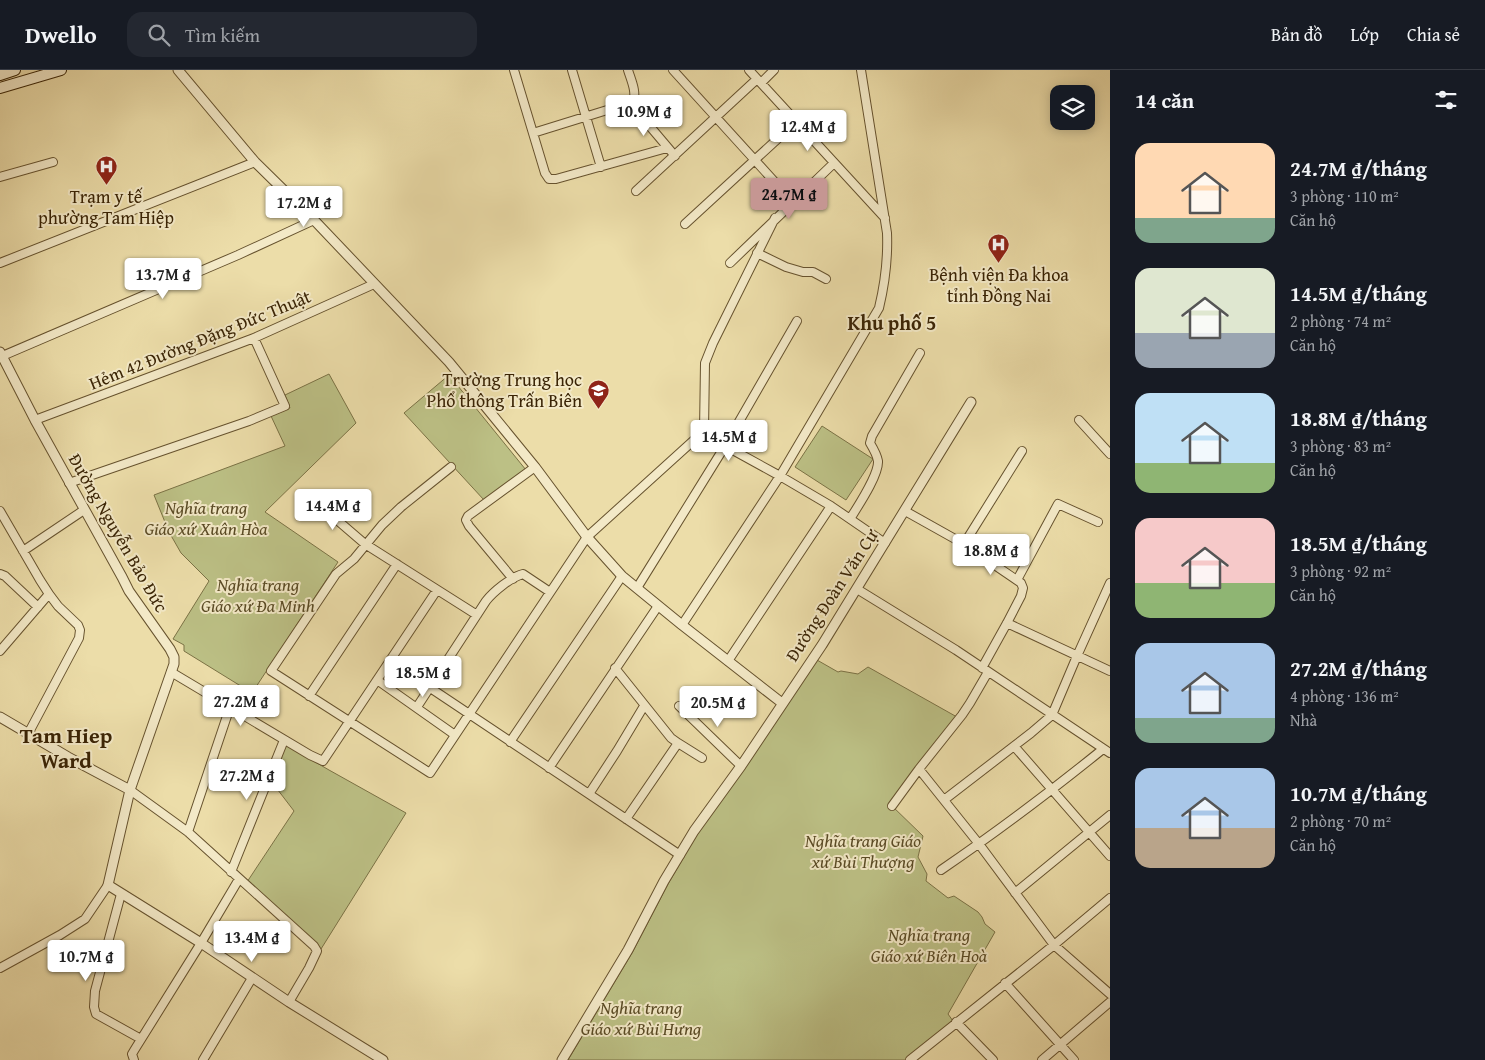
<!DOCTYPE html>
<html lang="vi">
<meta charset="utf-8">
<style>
body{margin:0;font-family:"Gentium Book Plus",serif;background:#242831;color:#f1f3f6;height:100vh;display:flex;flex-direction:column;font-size:19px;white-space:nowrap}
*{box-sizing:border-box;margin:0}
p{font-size:16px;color:#9ea1a6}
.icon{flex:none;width:28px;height:28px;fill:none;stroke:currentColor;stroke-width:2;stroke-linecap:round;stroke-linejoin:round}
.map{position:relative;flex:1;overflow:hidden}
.sheet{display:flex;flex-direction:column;background:#171b24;width:375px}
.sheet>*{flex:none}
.fabs{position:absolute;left:1050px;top:15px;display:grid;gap:10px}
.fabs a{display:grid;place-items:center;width:45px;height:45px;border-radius:10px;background:#171b24;box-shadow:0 2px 12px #0003;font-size:25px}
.price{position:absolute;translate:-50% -42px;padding:0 11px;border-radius:5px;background:#fff;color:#222;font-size:16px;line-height:32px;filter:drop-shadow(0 1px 2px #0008)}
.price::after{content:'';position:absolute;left:50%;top:30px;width:15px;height:11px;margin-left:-8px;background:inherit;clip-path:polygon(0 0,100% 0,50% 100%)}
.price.on{background:#c59692;color:#111}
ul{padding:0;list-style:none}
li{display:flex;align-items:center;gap:15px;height:125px;padding:0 25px}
li span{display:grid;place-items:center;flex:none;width:140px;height:100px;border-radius:15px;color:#555}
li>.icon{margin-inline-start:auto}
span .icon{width:60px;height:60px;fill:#fffc;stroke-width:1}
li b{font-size:21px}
h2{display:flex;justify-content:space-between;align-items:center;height:60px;padding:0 25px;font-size:21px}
header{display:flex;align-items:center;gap:30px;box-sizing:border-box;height:70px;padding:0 25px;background:#171b24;border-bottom:1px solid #363941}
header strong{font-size:24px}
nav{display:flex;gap:28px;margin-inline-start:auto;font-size:18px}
.search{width:350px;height:45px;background:#242831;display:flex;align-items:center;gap:12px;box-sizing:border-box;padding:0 18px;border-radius:15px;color:#9ea1a6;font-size:19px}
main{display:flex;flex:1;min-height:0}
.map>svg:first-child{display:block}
.green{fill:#bcc085;stroke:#7b7245}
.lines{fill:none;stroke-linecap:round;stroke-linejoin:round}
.minor-casing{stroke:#66522e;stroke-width:10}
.tertiary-casing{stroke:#66522e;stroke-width:11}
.secondary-casing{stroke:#3a2405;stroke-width:12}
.minor{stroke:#f3e9c7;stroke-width:8}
.tertiary{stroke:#f3e9c7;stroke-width:9}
.secondary{stroke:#f3e9c7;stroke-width:10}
.labels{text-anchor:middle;stroke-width:4;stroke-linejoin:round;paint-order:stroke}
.poi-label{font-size:18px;fill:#3a2405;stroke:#f3e9c7}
.street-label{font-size:18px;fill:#3a2405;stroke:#f3e9c7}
.park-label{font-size:18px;font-style:italic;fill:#5a4b25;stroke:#f3e9c7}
.quarter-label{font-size:20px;font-weight:bold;fill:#3a2405;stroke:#f3e9c7}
.district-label{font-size:22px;font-weight:bold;fill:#3a2405;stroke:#f3e9c7}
</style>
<header>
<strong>Dwello</strong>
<div class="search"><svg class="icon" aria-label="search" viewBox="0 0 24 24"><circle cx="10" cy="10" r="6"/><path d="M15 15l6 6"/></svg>Tìm kiếm</div>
<nav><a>Bản đồ</a><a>Lớp</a><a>Chia sẻ</a></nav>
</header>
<main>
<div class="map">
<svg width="1110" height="990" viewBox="0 0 1110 990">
<rect width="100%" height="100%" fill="#ecdda9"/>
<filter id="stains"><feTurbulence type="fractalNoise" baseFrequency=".004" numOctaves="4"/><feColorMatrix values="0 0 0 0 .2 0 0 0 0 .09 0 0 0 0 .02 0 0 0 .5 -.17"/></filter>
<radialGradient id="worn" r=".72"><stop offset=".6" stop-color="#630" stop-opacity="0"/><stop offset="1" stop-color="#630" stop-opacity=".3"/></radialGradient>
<!-- green -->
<path class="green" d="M329,304L356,353L265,442L338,492L252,623L184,581V575L173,569L209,511L181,483L169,462L154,425L285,376L271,346L290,338L285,325Z
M449,305L526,400L484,430L404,343Z
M822,356L873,389L846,430L795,397Z
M817,590L838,602L841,601L858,604L868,597L957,647L890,734L923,766L918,787L927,804L926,811L948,828L954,826L978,842L982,847L985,854L995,862L948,944L953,951L905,990H568L632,883L668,814L698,763L749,692Z
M286,675L329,700L406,743L321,879L247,812L294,741L271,711Z"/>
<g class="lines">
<defs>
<path id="minor" d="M514,0L545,103L549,109H556L667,78
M572,0L601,97
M673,0L792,131
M749,0L885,148
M761,13L774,0
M631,34L675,86
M533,63L633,32C637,22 631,10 628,0
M0,107L53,92
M636,121L757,9
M775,148L713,273L705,293L704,361L711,368L780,406L831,436L885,473
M685,154L796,52
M757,183L786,197L803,202H813L826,209
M0,193L255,92
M730,193L834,93
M0,287L238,185L314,150
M35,350L254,268L374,214
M1079,350L1110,384
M451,397L401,437L382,455L354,489L336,504L271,601L430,703L587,467L704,361
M69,413L249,351L285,336L254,268
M315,431L365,474L477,545
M0,441L40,510L49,524L0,581
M905,441L964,474L1021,513L1023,518L1021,526L1007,553L982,598
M850,449C858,436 879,405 878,391C877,385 873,378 870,373L872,366L920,283
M964,474L1022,381
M23,481L84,440
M0,504L5,506L38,537
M513,509L469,456L466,450L468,446L535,397
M1017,510L1058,434L1098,452
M637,518L725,376L797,251
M857,519L956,580L1110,683
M1007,553L1110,601
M682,555L780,406L879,238C885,213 888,188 887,163L861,0
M390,591L680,785
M728,591L831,436
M615,598L671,668L678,673L626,749
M171,602L310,685L323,691L437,520
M377,610L455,665
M309,626L397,494
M679,636L741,696
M417,637L486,531C493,522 511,507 523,504L550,522
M28,664L79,568L80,560L78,555L58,536L49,524
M510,672L622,506
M678,673L702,688
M1014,676L1110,786
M549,698L658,536
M919,699L979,774L1054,875L1110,924
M130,720L188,762L314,876L317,881L309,898L289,932
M589,724L617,681L644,636
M944,730L1031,663L1052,645L1077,586L1110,513
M892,736L919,699L962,645L970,633L988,602
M188,762L230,637
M941,800C997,762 1051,721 1103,679
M231,802L284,670
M1015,823L1110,745
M121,824L95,921L94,937L96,944L141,969
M0,898L60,865L85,849L108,815
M1005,913L1074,990
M956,952L993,990
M134,990L132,984L135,979L201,873L239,809
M203,990L252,908
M910,990L1054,875L1110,828
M1042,990L1110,932"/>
<path id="tertiary" d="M178,0L255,92L314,150L449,292L535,397L587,467L622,506L682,555L782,633
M0,282L35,350L122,507L129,521L170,579L174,587V594L130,720L108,815L201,873L289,932L383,990
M0,647L68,687L130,720
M562,990L628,880L664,811L694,761L741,696L822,575L971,332"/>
<path id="secondary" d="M0,5L15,0
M0,18L61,0"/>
</defs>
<!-- minor casing -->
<use href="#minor" class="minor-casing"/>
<!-- tertiary casing -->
<use href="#tertiary" class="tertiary-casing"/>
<!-- secondary casing -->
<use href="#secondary" class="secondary-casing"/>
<!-- minor -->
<use href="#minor" class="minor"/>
<!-- tertiary -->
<use href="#tertiary" class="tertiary"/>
<!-- secondary -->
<use href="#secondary" class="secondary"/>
</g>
<!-- icons -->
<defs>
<symbol id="hospital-pin" viewBox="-11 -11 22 30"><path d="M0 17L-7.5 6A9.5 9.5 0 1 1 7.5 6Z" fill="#8f2418" stroke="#f3e9c7"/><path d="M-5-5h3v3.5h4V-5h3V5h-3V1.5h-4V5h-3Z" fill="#fff"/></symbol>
<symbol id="school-pin" viewBox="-11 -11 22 30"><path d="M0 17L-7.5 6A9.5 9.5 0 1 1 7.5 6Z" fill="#8f2418" stroke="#f3e9c7"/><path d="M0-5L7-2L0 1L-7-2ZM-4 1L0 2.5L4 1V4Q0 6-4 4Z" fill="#fff"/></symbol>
</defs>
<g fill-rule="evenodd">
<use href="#hospital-pin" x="94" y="84" width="25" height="34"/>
<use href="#hospital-pin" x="986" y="162" width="25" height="34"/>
<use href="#school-pin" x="586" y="308" width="25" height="34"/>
</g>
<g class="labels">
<!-- poi labels -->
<g class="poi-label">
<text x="106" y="133">Trạm y tế<tspan x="106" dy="21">phường Tam Hiệp</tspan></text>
<text x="999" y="211">Bệnh viện Đa khoa<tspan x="999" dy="21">tỉnh Đồng Nai</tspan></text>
<text x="582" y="316" text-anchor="end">Trường Trung học<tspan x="582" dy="21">Phổ thông Trấn Biên</tspan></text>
</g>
<!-- street labels -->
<g class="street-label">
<text transform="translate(200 270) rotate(-22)" y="6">Hẻm 42 Đường Đặng Đức Thuật</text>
<text transform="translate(118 463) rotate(60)" y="6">Đường Nguyễn Bảo Đức</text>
<text transform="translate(832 525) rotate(-57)" y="6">Đường Đoàn Văn Cự</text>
</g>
<!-- park labels -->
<g class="park-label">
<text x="206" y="444">Nghĩa trang<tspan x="206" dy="21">Giáo xứ Xuân Hòa</tspan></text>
<text x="258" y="521">Nghĩa trang<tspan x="258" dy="21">Giáo xứ Đa Minh</tspan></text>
<text x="863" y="777">Nghĩa trang Giáo<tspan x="863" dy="21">xứ Bùi Thượng</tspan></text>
<text x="929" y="871">Nghĩa trang<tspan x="929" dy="21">Giáo xứ Biên Hoà</tspan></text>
<text x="641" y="944">Nghĩa trang<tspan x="641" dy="21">Giáo xứ Bùi Hưng</tspan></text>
</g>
<!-- quarter labels -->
<g class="quarter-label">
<text x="892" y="260">Khu phố 5</text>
</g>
<!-- district labels -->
<g class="district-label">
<text x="66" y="673">Tam Hiep<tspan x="66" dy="25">Ward</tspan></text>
</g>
</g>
<rect width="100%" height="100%" filter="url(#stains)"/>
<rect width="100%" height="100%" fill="url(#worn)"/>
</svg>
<div class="fabs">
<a><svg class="icon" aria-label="layers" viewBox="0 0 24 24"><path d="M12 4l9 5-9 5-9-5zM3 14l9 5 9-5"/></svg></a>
</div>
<b class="price" style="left:644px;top:67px">10.9M ₫</b>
<b class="price" style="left:808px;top:82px">12.4M ₫</b>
<b class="price on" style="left:789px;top:150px">24.7M ₫</b>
<b class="price" style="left:304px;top:158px">17.2M ₫</b>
<b class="price" style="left:163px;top:230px">13.7M ₫</b>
<b class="price" style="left:729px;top:392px">14.5M ₫</b>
<b class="price" style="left:333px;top:461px">14.4M ₫</b>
<b class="price" style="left:991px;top:506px">18.8M ₫</b>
<b class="price" style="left:423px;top:628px">18.5M ₫</b>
<b class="price" style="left:241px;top:657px">27.2M ₫</b>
<b class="price" style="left:718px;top:658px">20.5M ₫</b>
<b class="price" style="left:247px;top:731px">27.2M ₫</b>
<b class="price" style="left:252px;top:893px">13.4M ₫</b>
<b class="price" style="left:86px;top:912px">10.7M ₫</b>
</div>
<section class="sheet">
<h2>14 căn<svg class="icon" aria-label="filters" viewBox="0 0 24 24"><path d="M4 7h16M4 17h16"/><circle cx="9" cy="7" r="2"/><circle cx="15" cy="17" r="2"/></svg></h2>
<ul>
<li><span style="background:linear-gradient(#ffd9b3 75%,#7fa58c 0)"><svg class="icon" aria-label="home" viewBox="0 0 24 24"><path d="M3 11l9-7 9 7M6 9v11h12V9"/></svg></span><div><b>24.7M ₫/tháng</b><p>3 phòng · 110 m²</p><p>Căn hộ</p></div></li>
<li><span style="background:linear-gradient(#dfe7d0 65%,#9aa5b1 0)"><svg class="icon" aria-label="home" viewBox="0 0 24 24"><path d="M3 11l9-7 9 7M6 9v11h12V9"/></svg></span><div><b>14.5M ₫/tháng</b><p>2 phòng · 74 m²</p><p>Căn hộ</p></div></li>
<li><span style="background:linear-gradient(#bfe0f5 70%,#8fb573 0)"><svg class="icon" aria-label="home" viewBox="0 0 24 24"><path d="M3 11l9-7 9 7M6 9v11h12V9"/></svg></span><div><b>18.8M ₫/tháng</b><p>3 phòng · 83 m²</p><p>Căn hộ</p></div></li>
<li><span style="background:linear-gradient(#f6c9c9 65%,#8fb573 0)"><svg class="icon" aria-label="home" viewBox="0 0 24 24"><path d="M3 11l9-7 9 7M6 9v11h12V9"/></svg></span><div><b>18.5M ₫/tháng</b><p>3 phòng · 92 m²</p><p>Căn hộ</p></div></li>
<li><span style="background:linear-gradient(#a9c7e8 75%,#7fa58c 0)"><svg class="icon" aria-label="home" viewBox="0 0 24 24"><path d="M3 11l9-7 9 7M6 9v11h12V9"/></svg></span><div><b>27.2M ₫/tháng</b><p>4 phòng · 136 m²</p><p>Nhà</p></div></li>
<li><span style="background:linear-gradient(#a9c7e8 60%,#b9a48a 0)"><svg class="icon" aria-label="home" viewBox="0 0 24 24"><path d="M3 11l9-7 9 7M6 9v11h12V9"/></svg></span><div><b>10.7M ₫/tháng</b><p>2 phòng · 70 m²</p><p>Căn hộ</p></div></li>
</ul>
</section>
</main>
